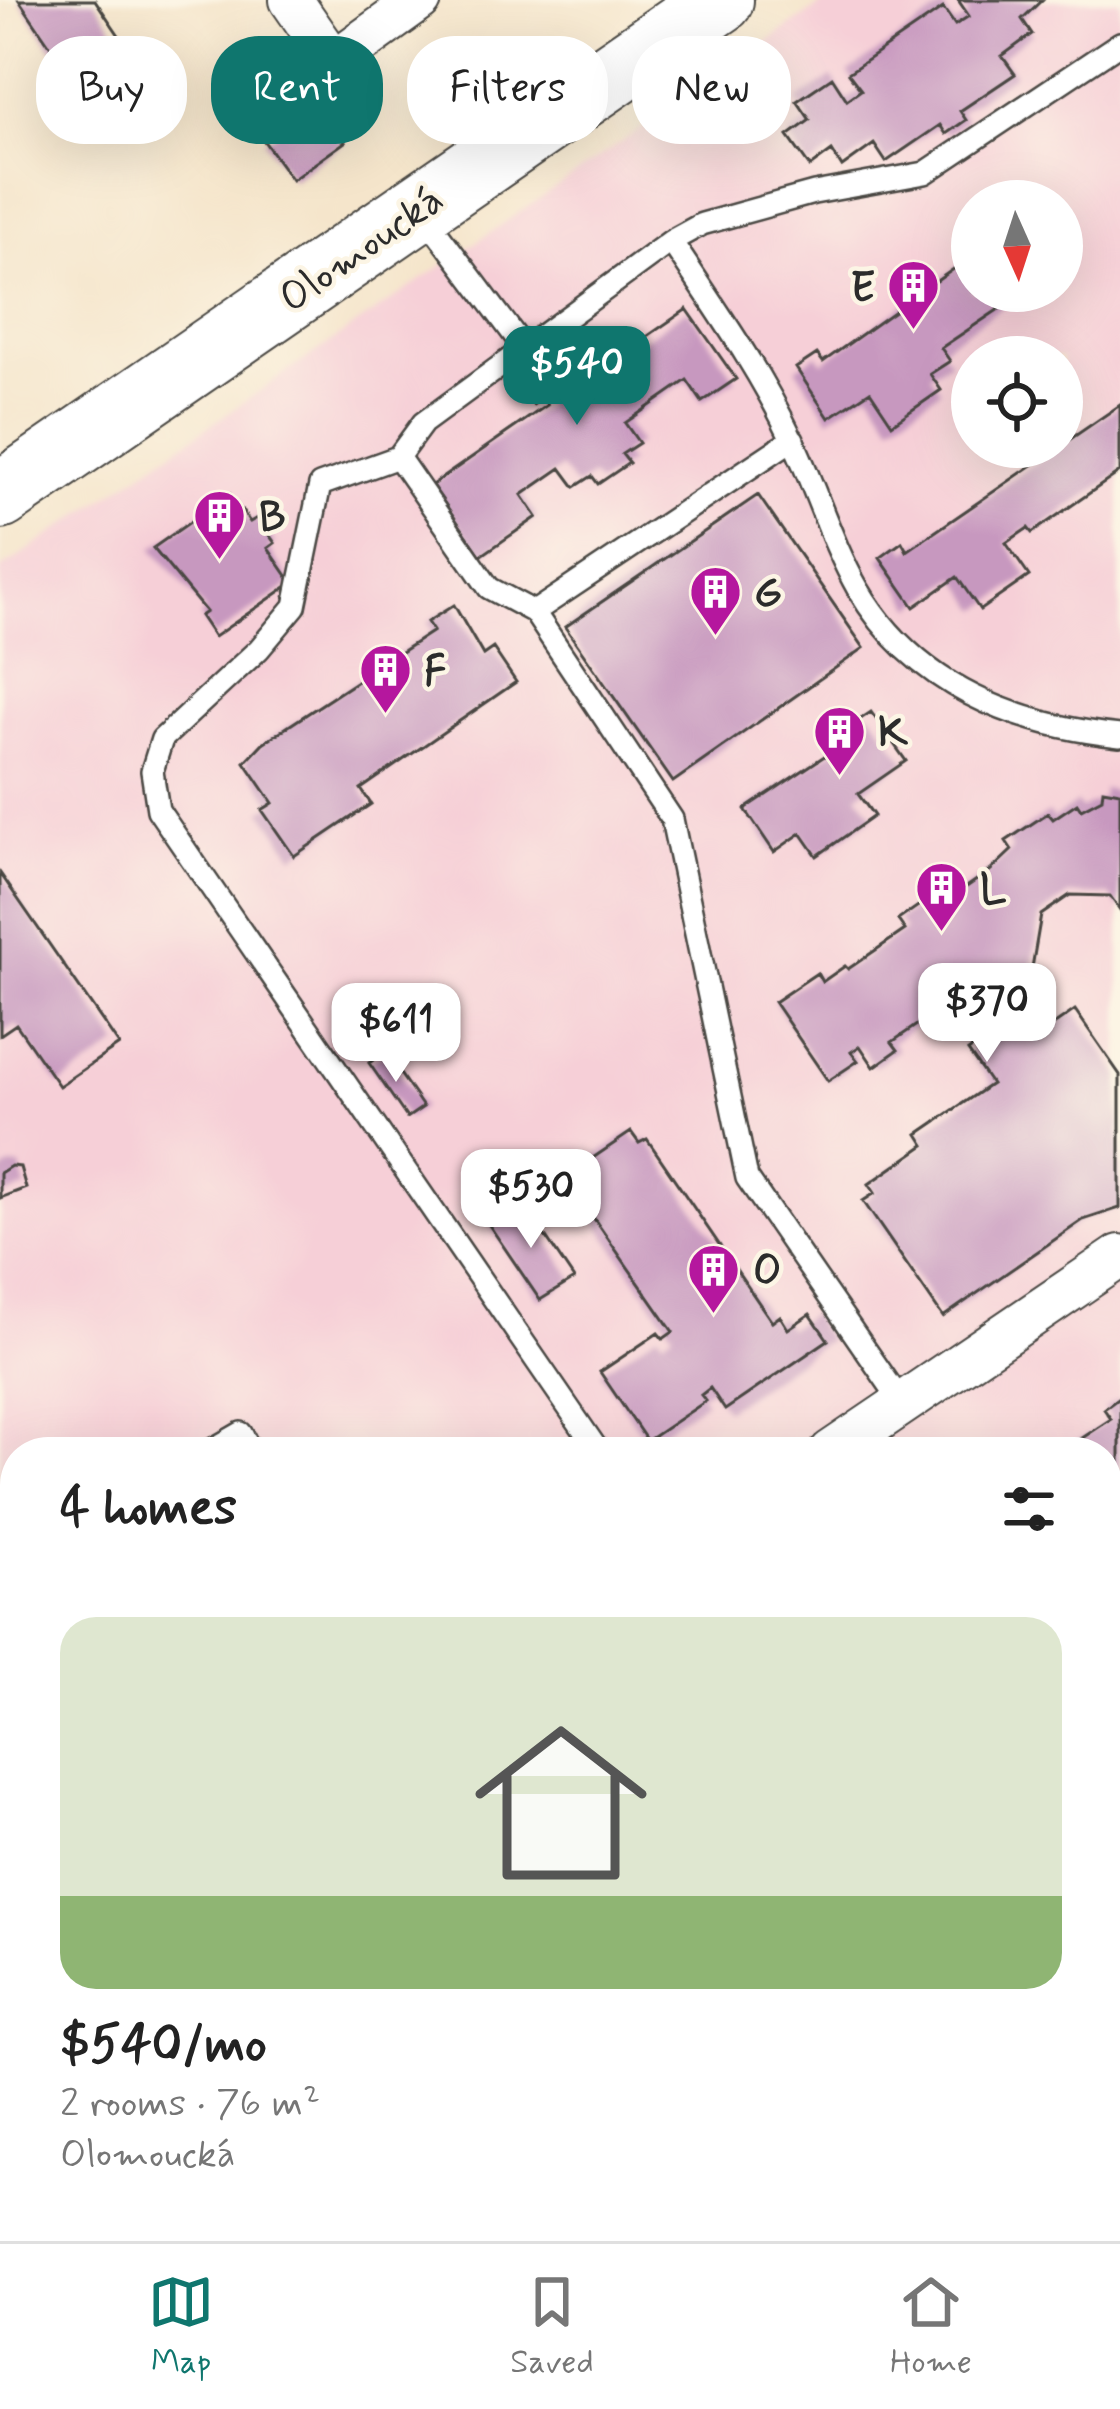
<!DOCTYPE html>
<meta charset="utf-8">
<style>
body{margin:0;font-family:Mynerve,sans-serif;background:#f6f6f6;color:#222;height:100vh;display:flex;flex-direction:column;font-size:45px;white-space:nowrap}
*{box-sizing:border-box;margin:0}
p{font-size:39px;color:#767676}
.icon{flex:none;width:66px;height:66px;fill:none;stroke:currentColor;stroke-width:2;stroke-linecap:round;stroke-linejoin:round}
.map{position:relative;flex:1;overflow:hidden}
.sheet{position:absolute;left:0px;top:1437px;width:1122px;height:804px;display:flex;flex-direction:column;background:#fff;border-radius:48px 48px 0 0;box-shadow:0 12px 48px #0002}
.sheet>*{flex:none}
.top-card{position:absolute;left:36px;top:36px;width:1050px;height:108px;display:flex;gap:24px}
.needle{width:78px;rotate:177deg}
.tools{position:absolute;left:951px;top:180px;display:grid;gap:24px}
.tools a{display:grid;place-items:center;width:132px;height:132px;border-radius:50%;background:#fff;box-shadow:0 12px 48px #0002;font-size:60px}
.price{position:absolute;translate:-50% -102px;padding:0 27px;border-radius:24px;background:#fff;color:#222;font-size:39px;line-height:78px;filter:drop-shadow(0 3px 6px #0008)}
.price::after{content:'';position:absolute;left:50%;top:72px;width:36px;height:27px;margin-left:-18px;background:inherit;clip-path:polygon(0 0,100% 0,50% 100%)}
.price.active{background:#0f766e;color:#fff}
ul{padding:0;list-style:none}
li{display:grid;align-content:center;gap:24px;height:636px;padding:0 60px}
li span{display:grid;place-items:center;height:372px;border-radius:36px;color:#555}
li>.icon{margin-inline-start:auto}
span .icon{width:216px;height:216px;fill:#fffc;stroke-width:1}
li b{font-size:51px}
h2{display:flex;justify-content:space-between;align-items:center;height:144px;padding:0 60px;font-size:51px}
.tag{padding:0 42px;border-radius:48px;background:#fff;box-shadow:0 12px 48px #0002;font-size:42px;line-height:108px}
.tag.active{background:#0f766e;color:#fff}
.dock{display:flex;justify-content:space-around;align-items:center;height:168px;border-top:3px solid #e0e0e0;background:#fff;font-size:33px;color:#767676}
.dock a{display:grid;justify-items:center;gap:6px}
.dock .active{color:#0f766e}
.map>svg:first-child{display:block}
.built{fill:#f6cfd7;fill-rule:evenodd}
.building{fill:#c798bf}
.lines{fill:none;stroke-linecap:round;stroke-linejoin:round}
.service-casing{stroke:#494743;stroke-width:26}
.minor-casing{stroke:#494743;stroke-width:46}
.primary-casing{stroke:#494743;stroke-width:70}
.service{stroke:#fff;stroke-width:21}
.minor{stroke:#fff;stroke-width:42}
.primary{stroke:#fff;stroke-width:66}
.labels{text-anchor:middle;stroke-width:9;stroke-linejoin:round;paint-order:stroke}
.street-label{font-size:42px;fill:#2b2b2b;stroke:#fcf5e5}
.poi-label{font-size:42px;font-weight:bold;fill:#2b2b2b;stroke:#fcf5e5;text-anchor:start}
</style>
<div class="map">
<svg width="1120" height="2241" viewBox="0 0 1120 2241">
<rect width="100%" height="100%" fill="#fcf5e5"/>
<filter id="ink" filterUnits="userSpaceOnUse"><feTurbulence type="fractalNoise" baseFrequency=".00833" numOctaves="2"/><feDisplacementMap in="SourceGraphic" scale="24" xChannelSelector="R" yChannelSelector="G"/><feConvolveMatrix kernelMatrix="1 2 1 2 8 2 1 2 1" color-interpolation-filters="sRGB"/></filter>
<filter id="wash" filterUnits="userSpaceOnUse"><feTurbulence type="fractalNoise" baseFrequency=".004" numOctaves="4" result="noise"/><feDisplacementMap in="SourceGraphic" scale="48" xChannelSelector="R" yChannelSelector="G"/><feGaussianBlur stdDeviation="2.7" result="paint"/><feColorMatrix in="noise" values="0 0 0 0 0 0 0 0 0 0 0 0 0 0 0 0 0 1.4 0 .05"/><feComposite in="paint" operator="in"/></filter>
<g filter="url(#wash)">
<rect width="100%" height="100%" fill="#f5e5cb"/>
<!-- built -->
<path class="built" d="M828,0H1120V2156L1107,2158V1452H15V1812L0,1819V570ZM972,201H1062V291H972ZM972,357H1062V447H972Z
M282,2226H775L709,2241H289Z"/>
<g id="blocks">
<!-- building -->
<path class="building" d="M19,0H95L161,97L109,132Z
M958,0H1042L1022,19L1032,34L1002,56L1015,74L960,111L966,120L946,134L940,125L886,162L874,144L842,167L832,151L810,167L788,136L810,120L797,101L832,77L847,100L861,90L848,73L943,8L955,25L969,16Z
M318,104L345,142L292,180L264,141Z
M972,256V291H1026L941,348L950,361L930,374L941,390L892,424L870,391L829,418L796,368L817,354L823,362Z
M687,309L736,379L702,402L687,380L625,423L639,443L622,454L629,463L598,484L592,476L575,487L561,468L522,495L537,517L481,556L432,485L547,405L543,398L533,405L520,385L563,356L576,375L566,382L571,389Z
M1120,405V472L1032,533L1028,528L1006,543L1029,576L980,610L957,577L914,607L880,558L902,542L907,551Z
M230,494L250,522L257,518L275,543L268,548L292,583L214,637L200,616L206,612L153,548Z
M758,495L864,648L673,782L565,627Z
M454,605L483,655L493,648L516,682L361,789L371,804L294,856L262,810L273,803L245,762L263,743L433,631L427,622Z
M871,712L906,761L858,794L874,816L817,856L801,833L774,852L745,809L856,735L850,726Z
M1103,789L1120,792V910L1110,896L1070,895L1041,915L1026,1003L1045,1031L1075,1010L1120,1075V1208L1083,1220L943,1317L863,1201L875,1193L869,1184L925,1145L918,1134L991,1084L968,1051L1011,1021L982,980L892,1042L898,1050L874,1067L860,1046L851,1052L858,1061L828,1081L774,1002L817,973L822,982L845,966L848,969L905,930L898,920L928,899L935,909L991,870L1012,850L1006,841L1048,813L1053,819L1077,803L1081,809L1102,798Z
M0,873L119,1045L59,1086L16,1024L0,1035Z
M385,1052L423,1107L407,1118L369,1063Z
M631,1132L639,1143L647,1139L772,1322L780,1316L788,1329L810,1314L828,1340L725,1410L710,1388L701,1395L706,1401L647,1441L600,1372L658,1333L663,1339L673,1332L565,1177Z
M11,1166L20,1167L26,1188L0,1198V1173Z
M522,1202L574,1279L540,1300L489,1225Z
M1120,1397V1499L1107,1507V1452H1061L1111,1419L1104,1409Z
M15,1606V1760L0,1727V1612Z
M1120,1678V1775L1107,1756V1687Z
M1120,1963V2061L1107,2063V1965Z
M0,2113L15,2148V2164L0,2171Z"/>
</g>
</g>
<g filter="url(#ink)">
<use href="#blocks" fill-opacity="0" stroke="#494743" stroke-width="3"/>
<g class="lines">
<defs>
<path id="service" d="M1120,43L925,173L814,193L702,224L671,241C713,305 758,367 791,437C815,486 831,542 858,589C914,685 1014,725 1120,736
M422,212L524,348
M793,439L534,612L672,819L747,1178L903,1404
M398,457L489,588L534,612
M208,1452L241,1433L251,1452
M599,1452L158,810L152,771L162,739L259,649L295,606L320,485L398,457L423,423L671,241
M0,1560L15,1551
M1107,1904L1120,1905
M1107,2101L1120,2100
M401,2226L406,2241
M493,2226L498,2241
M659,2226H669"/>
<path id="minor" d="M291,0L334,62L420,0
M831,1452L1120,1256
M0,1856L15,1849
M1107,2183L1120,2181
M823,2241L897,2226"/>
<path id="primary" d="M0,496L720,0"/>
</defs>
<!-- service casing -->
<use href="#service" class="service-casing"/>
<!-- minor casing -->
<use href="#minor" class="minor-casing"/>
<!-- primary casing -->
<use href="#primary" class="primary-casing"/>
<!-- service -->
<use href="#service" class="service"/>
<!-- minor -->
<use href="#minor" class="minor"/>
<!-- primary -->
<use href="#primary" class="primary"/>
</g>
</g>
<!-- icons -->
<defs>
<symbol id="building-pin" viewBox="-11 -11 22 30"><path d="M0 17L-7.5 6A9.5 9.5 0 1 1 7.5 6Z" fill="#b5179e" stroke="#fcf5e5"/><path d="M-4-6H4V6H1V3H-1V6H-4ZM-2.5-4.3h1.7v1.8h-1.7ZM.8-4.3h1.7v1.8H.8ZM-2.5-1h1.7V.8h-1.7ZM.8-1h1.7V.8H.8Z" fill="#fff"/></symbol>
</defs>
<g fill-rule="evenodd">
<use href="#building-pin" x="884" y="256" width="59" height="81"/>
<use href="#building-pin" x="190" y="486" width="59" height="81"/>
<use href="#building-pin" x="686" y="562" width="59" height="81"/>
<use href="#building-pin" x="356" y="640" width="59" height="81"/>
<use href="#building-pin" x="810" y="702" width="59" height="81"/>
<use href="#building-pin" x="912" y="858" width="59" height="81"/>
<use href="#building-pin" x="684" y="1240" width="59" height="81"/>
</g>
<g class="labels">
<!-- street labels -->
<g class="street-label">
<text transform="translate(360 247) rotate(-35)" y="15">Olomoucká</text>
</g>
<!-- poi labels -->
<g class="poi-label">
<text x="875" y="301" text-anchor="end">E</text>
<text x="259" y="531">B</text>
<text x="754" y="606">G</text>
<text x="424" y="685">F</text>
<text x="878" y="746">K</text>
<text x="980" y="903">L</text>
<text x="753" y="1284">O</text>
</g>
</g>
</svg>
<div class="tools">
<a><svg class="needle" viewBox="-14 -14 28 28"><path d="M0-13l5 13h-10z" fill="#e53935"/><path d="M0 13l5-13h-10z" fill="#767676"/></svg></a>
<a><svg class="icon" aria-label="locate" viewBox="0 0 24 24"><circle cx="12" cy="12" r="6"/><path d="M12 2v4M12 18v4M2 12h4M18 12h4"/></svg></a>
</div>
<b class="price active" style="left:577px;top:428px">$540</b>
<b class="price" style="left:987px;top:1065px">$370</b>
<b class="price" style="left:396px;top:1085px">$611</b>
<b class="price" style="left:531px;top:1251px">$530</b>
<div class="top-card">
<a class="tag">Buy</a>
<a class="tag active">Rent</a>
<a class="tag">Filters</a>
<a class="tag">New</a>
</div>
<section class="sheet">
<h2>4 homes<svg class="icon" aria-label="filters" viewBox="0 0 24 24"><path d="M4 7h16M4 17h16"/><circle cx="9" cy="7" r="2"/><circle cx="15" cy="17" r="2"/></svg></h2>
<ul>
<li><span style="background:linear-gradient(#dfe7d0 75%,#8fb573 0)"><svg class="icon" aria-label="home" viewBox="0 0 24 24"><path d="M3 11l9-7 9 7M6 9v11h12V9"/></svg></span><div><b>$540/mo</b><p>2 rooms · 76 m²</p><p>Olomoucká</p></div></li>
</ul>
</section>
</div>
<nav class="dock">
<a class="active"><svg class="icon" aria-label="map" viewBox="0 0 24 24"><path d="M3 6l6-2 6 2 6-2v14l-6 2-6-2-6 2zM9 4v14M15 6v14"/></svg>Map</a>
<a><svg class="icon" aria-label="saved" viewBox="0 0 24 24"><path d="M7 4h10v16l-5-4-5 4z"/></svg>Saved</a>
<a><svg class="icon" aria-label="home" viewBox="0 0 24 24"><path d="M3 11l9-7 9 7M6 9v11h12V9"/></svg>Home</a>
</nav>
